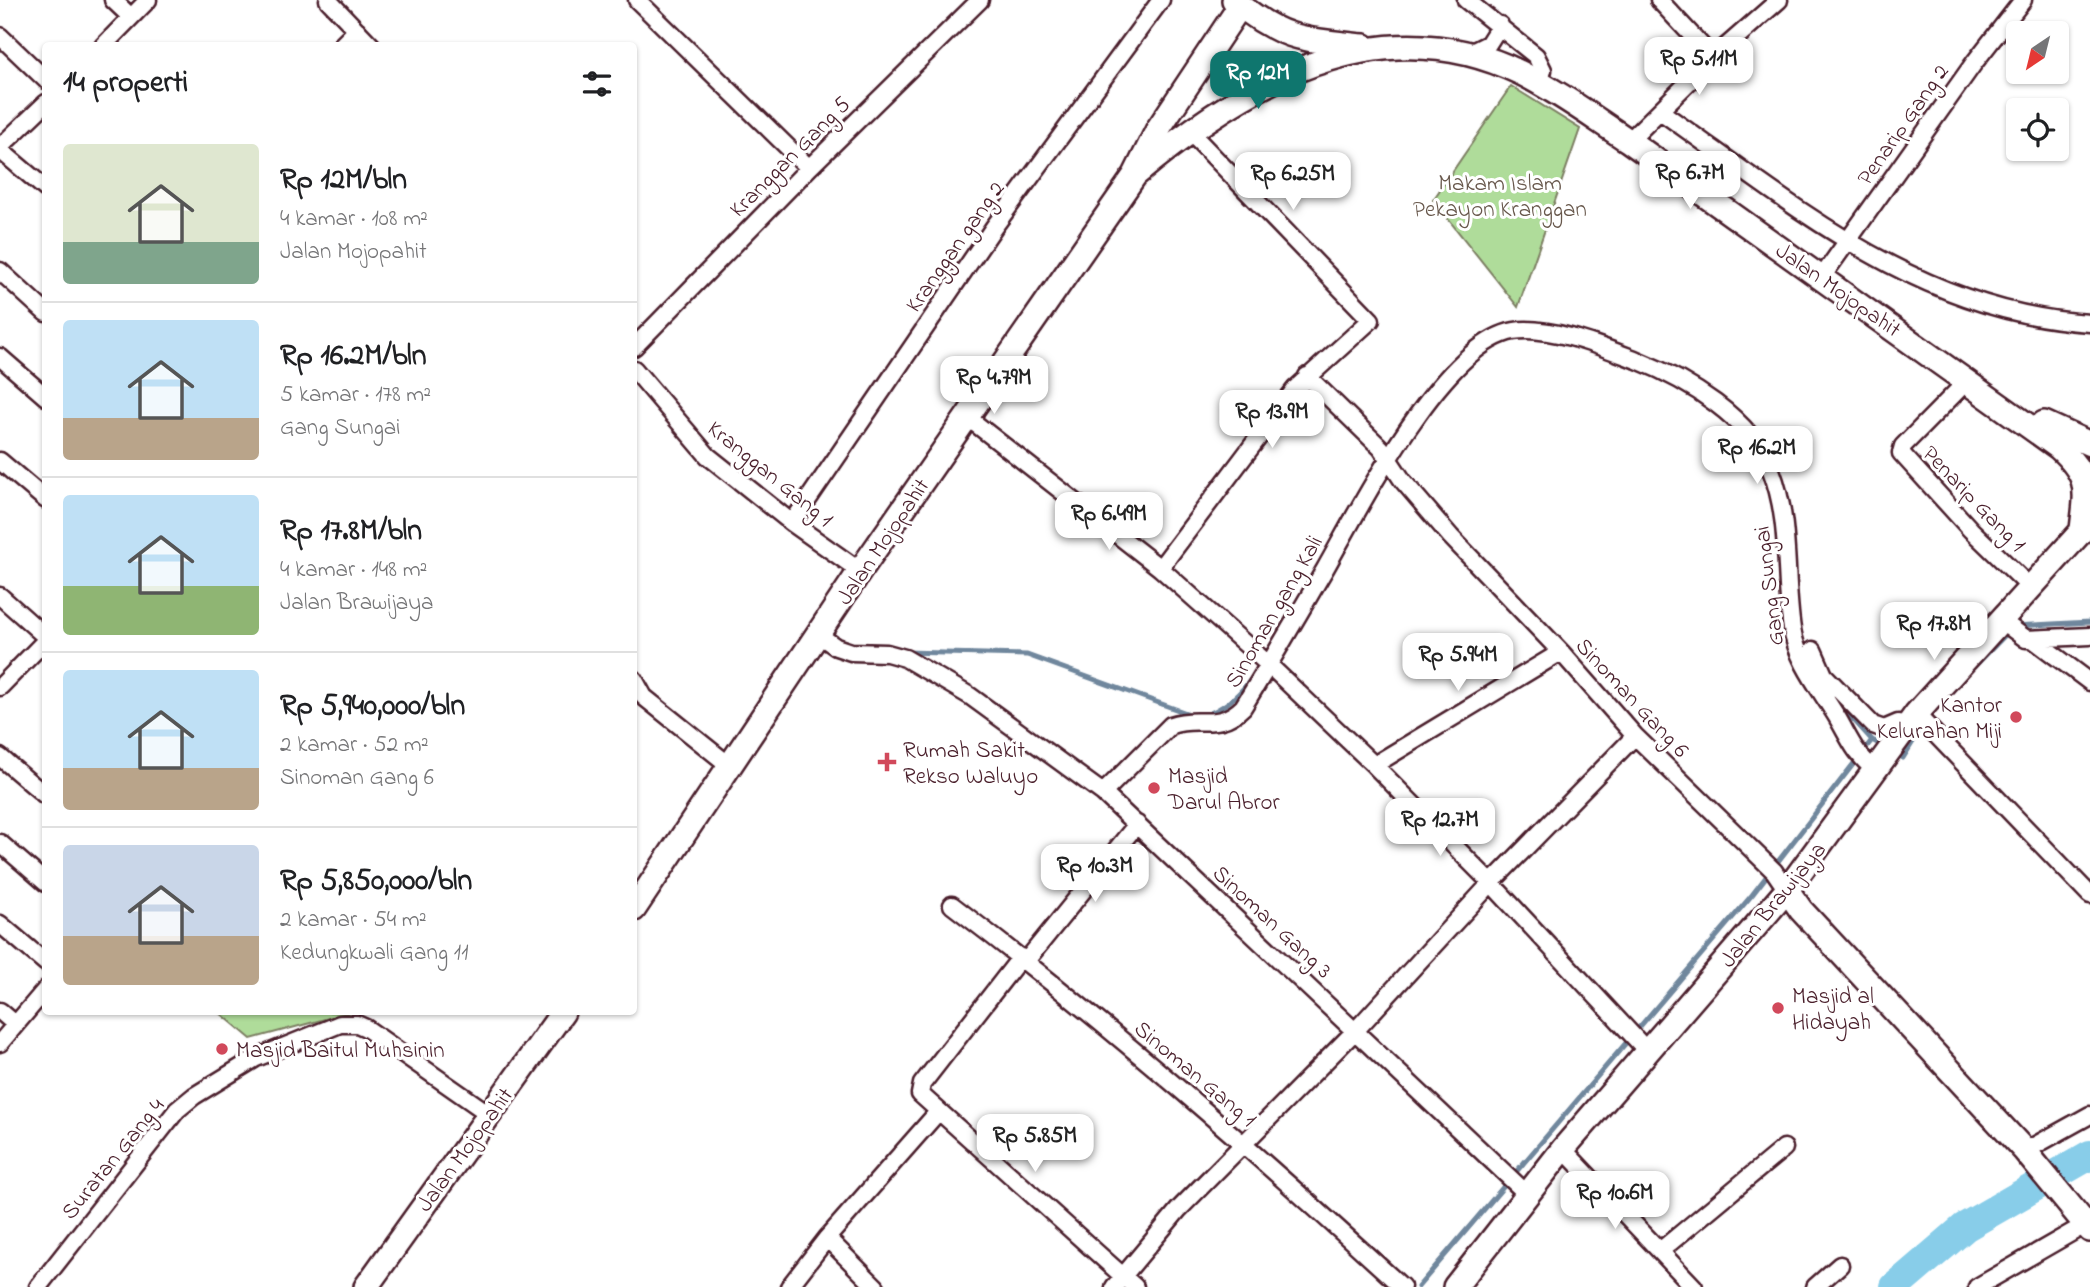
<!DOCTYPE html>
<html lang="id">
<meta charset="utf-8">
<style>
body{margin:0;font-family:"Indie Flower",sans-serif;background:#f6f6f6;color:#202124;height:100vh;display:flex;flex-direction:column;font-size:26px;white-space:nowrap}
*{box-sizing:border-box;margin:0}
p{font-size:23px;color:#757577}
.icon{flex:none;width:38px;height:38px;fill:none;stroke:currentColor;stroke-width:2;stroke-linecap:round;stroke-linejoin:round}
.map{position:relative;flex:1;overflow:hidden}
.side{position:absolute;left:42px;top:42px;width:595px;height:973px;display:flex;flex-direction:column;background:#fff;border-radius:7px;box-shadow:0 2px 5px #0004}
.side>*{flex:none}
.needle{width:46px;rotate:215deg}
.controls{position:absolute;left:2006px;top:21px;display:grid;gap:14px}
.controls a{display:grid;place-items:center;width:63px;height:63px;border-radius:7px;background:#fff;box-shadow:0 2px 5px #0004;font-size:35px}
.price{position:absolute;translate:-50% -60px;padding:0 16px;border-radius:14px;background:#fff;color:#222;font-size:23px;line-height:46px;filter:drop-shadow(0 2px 4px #0008)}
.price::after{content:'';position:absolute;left:50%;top:42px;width:21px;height:16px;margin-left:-10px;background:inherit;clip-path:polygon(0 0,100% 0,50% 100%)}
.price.active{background:#0f766e;color:#fff}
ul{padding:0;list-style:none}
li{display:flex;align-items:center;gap:21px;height:175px;padding:0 21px}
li+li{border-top:2px solid #e0e0e0}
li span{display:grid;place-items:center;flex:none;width:196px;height:140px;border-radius:7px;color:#555}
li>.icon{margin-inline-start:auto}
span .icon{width:84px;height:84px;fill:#fffc;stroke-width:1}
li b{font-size:30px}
h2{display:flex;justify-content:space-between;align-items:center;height:84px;padding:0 21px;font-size:30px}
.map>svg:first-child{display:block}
.green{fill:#afdc9a;stroke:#7c7e62;stroke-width:2}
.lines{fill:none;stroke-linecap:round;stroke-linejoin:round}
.stream{stroke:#6f879d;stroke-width:5}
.river{stroke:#88cde9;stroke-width:30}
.street-casing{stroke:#4a1f2b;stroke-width:21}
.secondary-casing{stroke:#4a1f2b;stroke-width:28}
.street{stroke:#fff;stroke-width:16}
.secondary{stroke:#fff;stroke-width:23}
.poi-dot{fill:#d1495b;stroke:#fff;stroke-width:2.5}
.labels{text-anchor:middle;stroke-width:6;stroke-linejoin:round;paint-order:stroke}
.street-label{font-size:23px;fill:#4a1f2b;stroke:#fff}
.park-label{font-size:23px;fill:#68584c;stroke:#fff}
.poi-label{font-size:23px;fill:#4a1f2b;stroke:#fff;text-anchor:start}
</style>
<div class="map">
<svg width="2090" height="1287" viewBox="0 0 2090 1287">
<rect width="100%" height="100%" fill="#fff"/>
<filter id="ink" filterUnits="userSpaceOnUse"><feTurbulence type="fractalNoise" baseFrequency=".0143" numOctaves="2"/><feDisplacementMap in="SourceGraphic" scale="14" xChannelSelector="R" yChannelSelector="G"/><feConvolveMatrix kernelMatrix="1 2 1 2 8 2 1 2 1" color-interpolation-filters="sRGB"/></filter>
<g filter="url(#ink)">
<!-- green -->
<path class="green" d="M1511,86L1580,129L1518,307L1433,200Z
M219,1012H351L251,1039Z"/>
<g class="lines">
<!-- stream -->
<path class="stream" d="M1755,430L1770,445L1778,468
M904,652L1027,655L1192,715
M1974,667L2014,626L2090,622
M1833,697L1872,740L1883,746
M1205,715C1251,699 1270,646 1294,607
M1895,753L1903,758L1924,724
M1418,1287L1752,895L1872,740"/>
<!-- river -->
<path class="river" d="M1895,1287L1965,1227L2090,1155"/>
<defs>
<path id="street" d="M113,0L131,17
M328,0L372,46
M637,0L809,168
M1466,0L1536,56L1543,70L1539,84
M1659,0L1713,58
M0,36L46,80
M103,46L148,0
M341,46L357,30
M1466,55L1488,44L1500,25
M1660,111C1794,205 1919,313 2090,323
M1629,141L1713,58L1779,0
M0,147L46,103
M0,150L46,189
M0,271L46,313
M1822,277L1974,63L2023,0
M634,347L809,168L980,0
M0,357L46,397
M634,369L708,456L792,523L860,571
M1307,376L1381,448L1403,481L1451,537L1561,652L1635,736L1774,871L1787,890
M1967,381L1903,446L1901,453L1971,530L2031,588
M967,417L1160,568L1269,665L1374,765L1491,883L1649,1053
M0,461L46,500
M792,523L994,227L1161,0
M1160,568L1295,389L1371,320L1188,130
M0,596L46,637
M2002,621L2026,639L2090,636
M819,635L836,647L851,652L887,653L905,658L970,696L1103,793L1527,1194
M2034,640L2090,682
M1813,650L1824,675L1873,725L1884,729L1898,723L1907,725
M634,679L644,697L730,766
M0,687L46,640
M1916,714L2090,895
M0,757L46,796
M1374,765L1561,652
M1103,793L1171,725C1199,715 1218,732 1243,707C1271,662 1298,615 1325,569C1360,508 1442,344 1514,331C1549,325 1605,348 1637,360C1687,380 1751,418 1771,470C1791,521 1784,576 1792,629C1797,661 1820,689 1837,717C1850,739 1854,753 1875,770
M0,843L46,883
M952,905C1109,1024 1257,1154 1402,1287
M0,924L46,963
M1021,957L922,1084L920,1094L1135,1287
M1026,961L1137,824
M0,1011L15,1024
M0,1043L46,989
M1563,1149L1694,1287
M2025,1151L2090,1115
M827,1238L876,1287
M1660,1251L1784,1148
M38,1287L177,1110L194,1096L256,1058L340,1024H357L366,1028L489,1114
M789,1287L827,1238L938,1112
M1114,1287L1179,1209L1356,1030L1491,883L1635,736
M1815,1287L1840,1265
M1977,1287L2090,1222"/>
<path id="secondary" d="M1234,0C1280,40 1306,40 1364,46
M1135,175C1243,84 1378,3 1521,73C1559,92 1594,118 1629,141L2058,447C2090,476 2087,488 2082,529
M2044,423L2090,444
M1787,890L1801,910L2025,1151L2090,1230
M634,909L860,571L1135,175L1158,129L1240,6
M366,1287L563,1012
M1455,1287L1563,1149L1787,890L1916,714L2090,522"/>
</defs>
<!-- street casing -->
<use href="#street" class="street-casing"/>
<!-- secondary casing -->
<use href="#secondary" class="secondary-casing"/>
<!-- street -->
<use href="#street" class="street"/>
<!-- secondary -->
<use href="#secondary" class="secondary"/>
</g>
</g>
<!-- markers -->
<g class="poi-dot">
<circle cx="2016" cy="717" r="7"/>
<path d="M883.5 751.5h7v7h7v7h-7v7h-7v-7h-7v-7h7z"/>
<circle cx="1154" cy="788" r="7"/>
<circle cx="1778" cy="1008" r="7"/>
<circle cx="222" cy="1049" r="7"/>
</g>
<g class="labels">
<!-- street labels -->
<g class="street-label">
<text transform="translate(1902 124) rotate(-55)" y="8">Penarip Gang 2</text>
<text transform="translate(789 156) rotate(-45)" y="8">Kranggan Gang 5</text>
<text transform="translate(954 246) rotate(-55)" y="8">Kranggan gang 2</text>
<text transform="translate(1839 289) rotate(35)" y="8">Jalan Mojopahit</text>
<text transform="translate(771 473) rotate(39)" y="8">Kranggan Gang 1</text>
<text transform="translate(1975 498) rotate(46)" y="8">Penarip Gang 1</text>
<text transform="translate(882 541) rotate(-56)" y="8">Jalan Mojopahit</text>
<text transform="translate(1768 586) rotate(-97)" y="8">Gang Sungai</text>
<text transform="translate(1273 611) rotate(-60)" y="8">Sinoman gang Kali</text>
<text transform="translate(1633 697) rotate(47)" y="8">Sinoman Gang 6</text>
<text transform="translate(1772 904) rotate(-51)" y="8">Jalan Brawijaya</text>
<text transform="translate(1273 921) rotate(43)" y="8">Sinoman Gang 3</text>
<text transform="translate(1196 1073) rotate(40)" y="8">Sinoman Gang 1</text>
<text transform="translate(464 1149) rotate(-54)" y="8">Jalan Mojopahit</text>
<text transform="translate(112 1158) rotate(-51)" y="8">Suratan Gang 4</text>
</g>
<!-- park labels -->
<g class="park-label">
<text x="1500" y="190">Makam Islam<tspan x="1500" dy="26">Pekayon Kranggan</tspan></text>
</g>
<!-- poi labels -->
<g class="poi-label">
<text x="2002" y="712" text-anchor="end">Kantor<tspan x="2002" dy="26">Kelurahan Miji</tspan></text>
<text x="903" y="757">Rumah Sakit<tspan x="903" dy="26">Rekso Waluyo</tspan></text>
<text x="1168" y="783">Masjid<tspan x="1168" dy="26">Darul Abror</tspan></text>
<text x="1792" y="1003">Masjid al<tspan x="1792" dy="26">Hidayah</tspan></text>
<text x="236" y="1057">Masjid Baitul Muhsinin</text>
</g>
</g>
</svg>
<div class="controls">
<a><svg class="needle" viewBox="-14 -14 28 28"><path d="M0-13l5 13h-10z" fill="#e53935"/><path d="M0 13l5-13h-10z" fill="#757577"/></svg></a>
<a><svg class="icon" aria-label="locate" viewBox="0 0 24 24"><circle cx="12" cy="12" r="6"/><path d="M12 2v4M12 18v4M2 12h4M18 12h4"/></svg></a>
</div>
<b class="price" style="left:1699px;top:97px">Rp 5.11M</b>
<b class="price active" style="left:1258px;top:111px">Rp 12M</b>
<b class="price" style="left:1690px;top:211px">Rp 6.7M</b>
<b class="price" style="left:1293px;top:212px">Rp 6.25M</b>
<b class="price" style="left:994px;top:416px">Rp 4.79M</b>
<b class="price" style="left:1272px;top:450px">Rp 13.9M</b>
<b class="price" style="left:1757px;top:486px">Rp 16.2M</b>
<b class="price" style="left:1109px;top:552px">Rp 6.49M</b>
<b class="price" style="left:1934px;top:662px">Rp 17.8M</b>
<b class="price" style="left:1458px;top:693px">Rp 5.94M</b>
<b class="price" style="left:1440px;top:858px">Rp 12.7M</b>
<b class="price" style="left:1095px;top:904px">Rp 10.3M</b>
<b class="price" style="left:1035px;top:1174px">Rp 5.85M</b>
<b class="price" style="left:1615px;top:1231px">Rp 10.6M</b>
<section class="side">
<h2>14 properti<svg class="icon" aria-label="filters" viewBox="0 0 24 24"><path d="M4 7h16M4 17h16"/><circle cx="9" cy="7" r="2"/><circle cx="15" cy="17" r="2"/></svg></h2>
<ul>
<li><span style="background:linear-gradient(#dfe7d0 70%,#7fa58c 0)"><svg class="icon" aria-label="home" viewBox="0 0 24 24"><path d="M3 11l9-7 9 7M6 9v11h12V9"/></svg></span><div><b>Rp 12M/bln</b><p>4 kamar · 108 m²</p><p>Jalan Mojopahit</p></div></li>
<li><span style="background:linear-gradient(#bfe0f5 70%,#b9a48a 0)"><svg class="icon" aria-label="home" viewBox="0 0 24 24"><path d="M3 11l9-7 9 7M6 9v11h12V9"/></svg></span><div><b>Rp 16.2M/bln</b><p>5 kamar · 178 m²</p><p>Gang Sungai</p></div></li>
<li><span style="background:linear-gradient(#bfe0f5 65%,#8fb573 0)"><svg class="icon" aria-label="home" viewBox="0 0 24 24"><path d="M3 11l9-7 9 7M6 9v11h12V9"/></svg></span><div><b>Rp 17.8M/bln</b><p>4 kamar · 148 m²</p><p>Jalan Brawijaya</p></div></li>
<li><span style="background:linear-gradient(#bfe0f5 70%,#b9a48a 0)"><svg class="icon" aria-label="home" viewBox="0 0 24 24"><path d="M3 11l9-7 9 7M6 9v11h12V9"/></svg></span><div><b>Rp 5,940,000/bln</b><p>2 kamar · 52 m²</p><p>Sinoman Gang 6</p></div></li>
<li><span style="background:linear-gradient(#c9d6e8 65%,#b9a48a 0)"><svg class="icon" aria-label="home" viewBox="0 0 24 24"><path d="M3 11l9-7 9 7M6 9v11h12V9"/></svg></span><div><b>Rp 5,850,000/bln</b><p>2 kamar · 54 m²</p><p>Kedungkwali Gang 11</p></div></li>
</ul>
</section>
</div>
